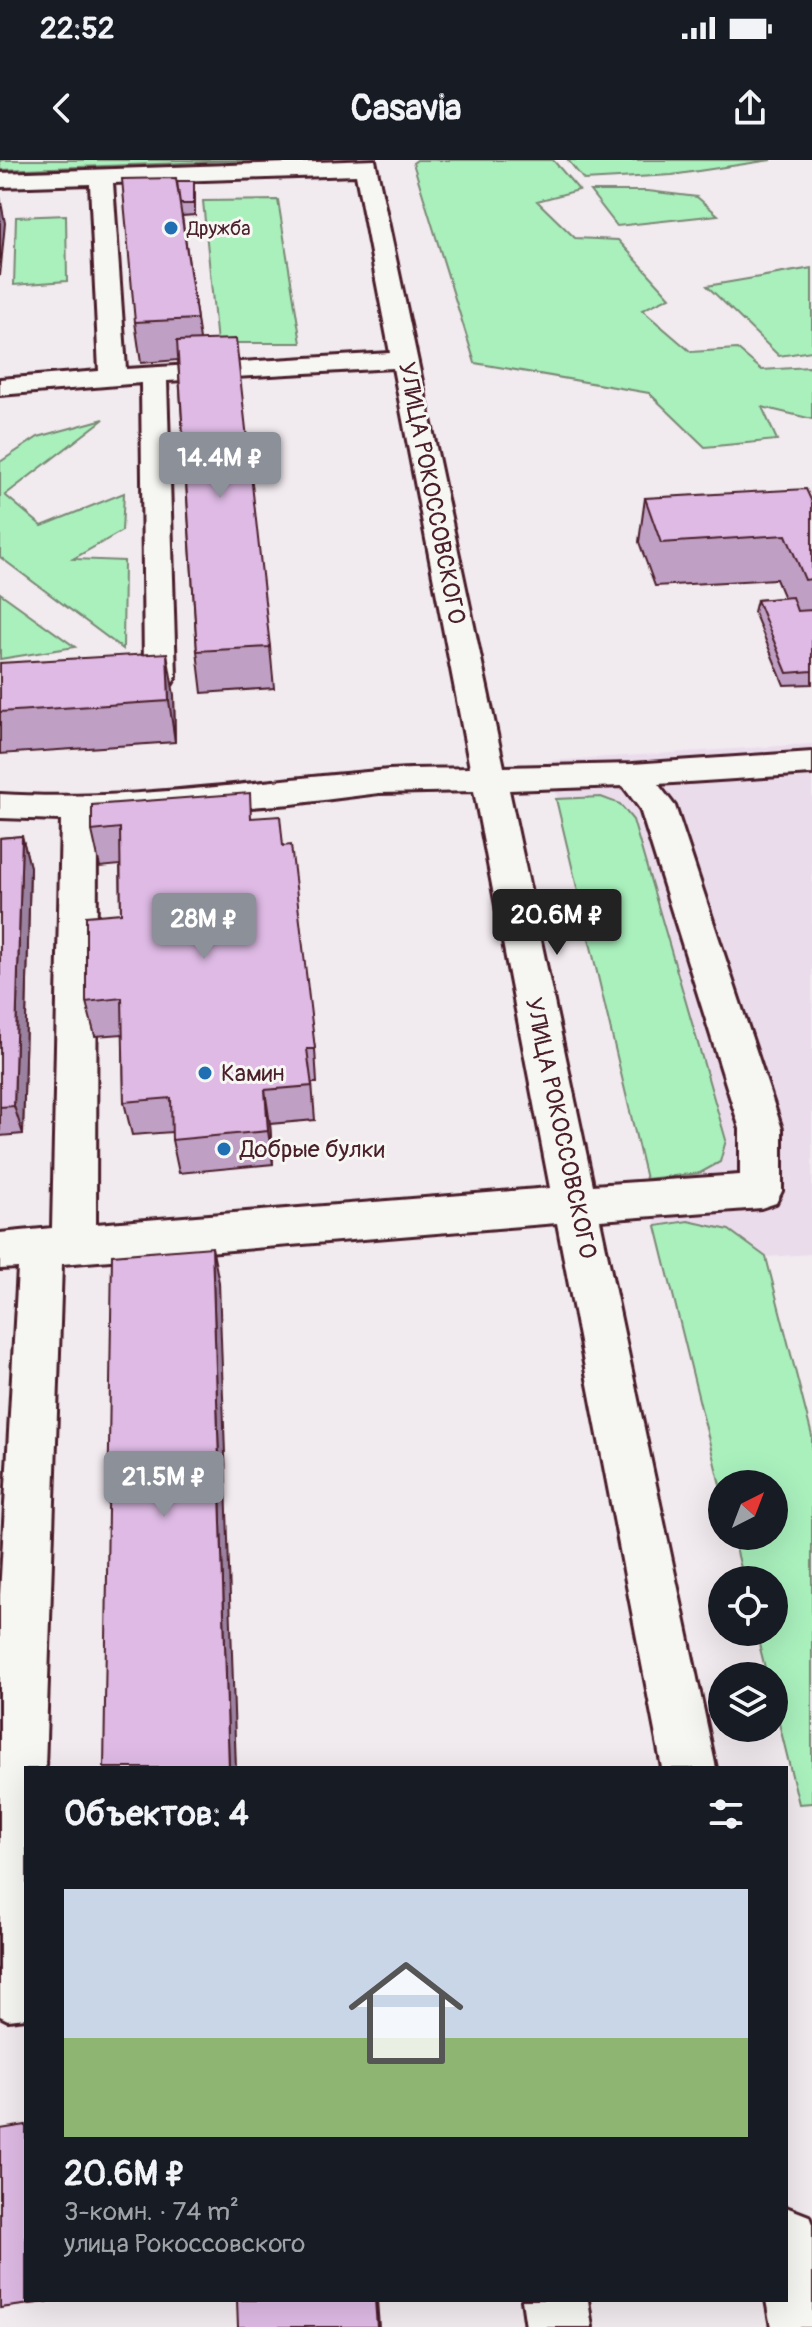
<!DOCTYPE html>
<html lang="ru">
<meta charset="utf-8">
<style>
body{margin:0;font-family:Pangolin,sans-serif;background:#20242c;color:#f1f3f6;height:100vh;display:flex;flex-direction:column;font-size:30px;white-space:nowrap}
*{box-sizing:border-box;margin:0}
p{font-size:26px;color:#9ea1a6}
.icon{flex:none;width:44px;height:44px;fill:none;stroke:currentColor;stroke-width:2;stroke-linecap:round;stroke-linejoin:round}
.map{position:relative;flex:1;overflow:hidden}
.panel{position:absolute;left:24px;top:1606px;width:764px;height:536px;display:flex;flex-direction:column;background:#171b24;border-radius:0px;box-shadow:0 8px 32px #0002}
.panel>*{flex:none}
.needle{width:52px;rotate:42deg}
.controls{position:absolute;left:708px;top:1310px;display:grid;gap:16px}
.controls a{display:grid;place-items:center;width:80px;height:80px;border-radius:50%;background:#171b24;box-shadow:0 8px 32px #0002;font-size:40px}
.price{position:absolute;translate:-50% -68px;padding:0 18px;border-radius:8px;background:#8c9099;color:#fff;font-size:26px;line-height:52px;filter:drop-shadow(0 2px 4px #0008)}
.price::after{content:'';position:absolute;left:50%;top:48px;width:24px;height:18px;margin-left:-12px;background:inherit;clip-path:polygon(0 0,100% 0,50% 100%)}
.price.current{background:#222;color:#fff}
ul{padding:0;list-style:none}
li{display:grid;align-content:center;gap:16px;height:424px;padding:0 40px}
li+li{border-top:2px solid #363941}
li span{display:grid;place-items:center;height:248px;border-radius:0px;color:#555}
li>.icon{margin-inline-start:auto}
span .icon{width:144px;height:144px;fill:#fffc;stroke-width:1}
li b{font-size:34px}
h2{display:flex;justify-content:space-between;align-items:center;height:96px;padding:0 40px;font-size:34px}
.status{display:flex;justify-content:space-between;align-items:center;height:56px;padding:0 40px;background:#171b24;direction:ltr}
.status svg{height:22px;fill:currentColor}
header{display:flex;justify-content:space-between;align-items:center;height:104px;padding:0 40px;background:#171b24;font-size:36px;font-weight:800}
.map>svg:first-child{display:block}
.built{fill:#ebdcec}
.green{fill:#a9f0bd;stroke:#7a8874;stroke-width:2}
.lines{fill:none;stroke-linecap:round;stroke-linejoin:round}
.minor-casing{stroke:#4a1f2b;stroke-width:6}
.minor{fill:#f6f6f2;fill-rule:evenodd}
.wall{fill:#bfa0c4;stroke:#4a1f2b;stroke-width:2}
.shaded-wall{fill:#9b82a0;stroke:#4a1f2b;stroke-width:2}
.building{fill:#debae4;stroke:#4a1f2b;stroke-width:2}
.poi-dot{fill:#1f6fb2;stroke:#f6f6f2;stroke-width:3}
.labels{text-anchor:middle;stroke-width:6;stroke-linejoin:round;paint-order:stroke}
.far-poi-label{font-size:20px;fill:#4a1f2b;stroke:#f6f6f2;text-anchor:start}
.street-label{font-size:24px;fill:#4a1f2b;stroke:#f6f6f2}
.poi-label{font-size:24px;fill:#4a1f2b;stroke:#f6f6f2;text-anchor:start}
</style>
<div class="status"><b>22:52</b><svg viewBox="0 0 49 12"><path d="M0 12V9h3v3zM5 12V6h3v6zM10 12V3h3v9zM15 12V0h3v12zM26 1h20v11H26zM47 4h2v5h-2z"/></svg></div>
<header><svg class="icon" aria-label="back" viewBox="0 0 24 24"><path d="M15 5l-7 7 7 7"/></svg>Casavia<svg class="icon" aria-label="share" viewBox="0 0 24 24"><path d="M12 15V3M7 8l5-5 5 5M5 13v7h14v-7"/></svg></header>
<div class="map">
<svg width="812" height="2167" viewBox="0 0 812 2167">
<rect width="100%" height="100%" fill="#f1eaef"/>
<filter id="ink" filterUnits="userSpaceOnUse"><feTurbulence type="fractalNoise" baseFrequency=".0125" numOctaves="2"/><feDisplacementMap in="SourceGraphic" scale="16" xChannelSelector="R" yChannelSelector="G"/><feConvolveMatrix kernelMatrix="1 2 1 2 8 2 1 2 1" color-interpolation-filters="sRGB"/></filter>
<g filter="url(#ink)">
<!-- built -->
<path class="built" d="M812,584V1094L766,1097L729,1070L706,1063L688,1061L656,1066L549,601Z"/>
<!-- green -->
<path class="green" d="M0,0H260L0,10Z
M417,0H553L579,30L537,41L575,78L618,80L670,137L642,150L691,192L737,189L762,210L809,207L812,210V259L762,247L777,280L705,287L649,233L475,203L413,3Z
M568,0H771L672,15L584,20Z
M590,31H648L697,37L718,55L617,66Z
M278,40L301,183H217L203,41Z
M66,55L67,121L14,125L16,57Z
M812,108V191L779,196L707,126Z
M104,259L5,335L42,366L124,333L122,371L73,399L124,401L123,489L0,397V302L38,277Z
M0,433L75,487L0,499Z
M601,637L620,644L633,660L726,980L720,1002L700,1013L646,1019L556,639Z
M688,1061L729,1070L766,1097L812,1276V1643L799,1644L774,1543V1516H767L756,1472H774V1420H744L733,1376H774V1324H722V1333L656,1066Z"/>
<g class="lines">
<defs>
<path id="minor" d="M375,0L504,607L632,604L812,592V614L658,624L675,646L782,969V1031L776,1043L761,1048L600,1060L716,1608H662L557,1063L62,1104L45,1608H26V1858L8,1860L0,1856V1435L18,1108L0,1109V1073L52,1068L61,660L0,658V634C126,642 253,621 378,611C408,608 439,609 470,608L393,208L167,221L176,517L172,524C153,529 131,531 112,526L108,519L112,512L144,508L141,223L0,235V219L99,211L90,24L0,27V13ZM356,15L390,193L126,209L113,23ZM623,626L640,649L740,969V1015L593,1025L509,630ZM474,631L550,1028L96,1064L97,658L292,644L379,633Z
M786,2047L809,2056L812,2064V2167H771L766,2140H786Z
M522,2140H588L592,2167H526Z"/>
</defs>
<!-- minor casing -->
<use href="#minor" class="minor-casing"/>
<!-- minor -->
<use href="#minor" class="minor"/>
</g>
<!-- wall -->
<path class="wall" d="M177,21L195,32V55L182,56L200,180L270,487L274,528L202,533L197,491L178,200L141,203L135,162Z
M645,338L812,342V524L784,525L754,452L757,440L784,438L776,419L655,426L639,382Z
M0,503L174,535L175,582L0,594Z
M92,645L252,658L283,686L315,889L317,923H312L315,960L270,964L273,1004L179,1013L172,980V972L132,975L124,942L123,874L95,876L86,842L121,753L120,705L100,707L92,671Z
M22,676L30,707L23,974L0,976V678Z"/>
<!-- shaded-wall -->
<path class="shaded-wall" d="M0,37L5,63L0,116Z
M167,493L174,535L175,582L169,541Z
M22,676L30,707L23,974L14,946Z
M265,930L270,964L273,1004L268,971Z
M212,1087L219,1122L236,1608H229Z
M375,2140H377L379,2167H377Z"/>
<!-- building -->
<path class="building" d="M176,18L197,159L135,162L122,19Z
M177,21H194V44H180Z
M236,179L270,487L197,491L177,181Z
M806,329L812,342V419L805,420L786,375L661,383L645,338Z
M792,437L797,451L812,450V511L787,513L757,440Z
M167,493L169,541L0,552V503Z
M250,633L251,658L280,656L283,686L291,685L315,889H307L312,926L265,930L268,971L172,980L171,938L124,942L122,838L86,842V756L121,753L120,668L92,671V645Z
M22,676L14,946L0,947V678Z
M212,1087L229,1608H104L112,1095Z
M26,1965V2140H61L0,2148V1969Z
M237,2140H375L377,2167H238Z"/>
</g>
<!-- markers -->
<g class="poi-dot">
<circle cx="171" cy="68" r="8"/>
<circle cx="205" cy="913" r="8"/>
<circle cx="224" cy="989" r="8"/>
</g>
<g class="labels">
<!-- far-poi labels -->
<g class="far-poi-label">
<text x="187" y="75">Дружба</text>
</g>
<!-- street labels -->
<g class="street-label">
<text transform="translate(432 333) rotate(79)" y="8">УЛИЦА РОКОССОВСКОГО</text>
<text transform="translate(561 968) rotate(78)" y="8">УЛИЦА РОКОССОВСКОГО</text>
</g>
<!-- poi labels -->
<g class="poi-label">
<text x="221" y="921">Камин</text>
<text x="240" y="997">Добрые булки</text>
</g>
</g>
</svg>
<div class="controls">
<a><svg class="needle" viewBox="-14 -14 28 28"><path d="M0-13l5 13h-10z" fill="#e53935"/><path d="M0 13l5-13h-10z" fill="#9ea1a6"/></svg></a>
<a><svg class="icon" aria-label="locate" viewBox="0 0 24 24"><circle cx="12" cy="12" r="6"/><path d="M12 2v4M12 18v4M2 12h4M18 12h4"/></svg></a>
<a><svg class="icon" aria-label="layers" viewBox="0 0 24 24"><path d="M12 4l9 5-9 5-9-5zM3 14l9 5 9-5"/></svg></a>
</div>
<b class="price" style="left:220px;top:340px">14.4M ₽</b>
<b class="price current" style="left:557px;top:797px">20.6M ₽</b>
<b class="price" style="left:204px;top:801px">28M ₽</b>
<b class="price" style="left:164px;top:1359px">21.5M ₽</b>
<section class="panel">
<h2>Объектов: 4<svg class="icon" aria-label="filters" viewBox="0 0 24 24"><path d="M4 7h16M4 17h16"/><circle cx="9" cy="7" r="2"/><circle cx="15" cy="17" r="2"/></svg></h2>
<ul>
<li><span style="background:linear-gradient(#c9d6e8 60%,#8fb573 0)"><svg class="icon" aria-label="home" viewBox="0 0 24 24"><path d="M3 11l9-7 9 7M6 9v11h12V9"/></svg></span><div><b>20.6M ₽</b><p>3-комн. · 74 m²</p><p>улица Рокоссовского</p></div></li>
</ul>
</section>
</div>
